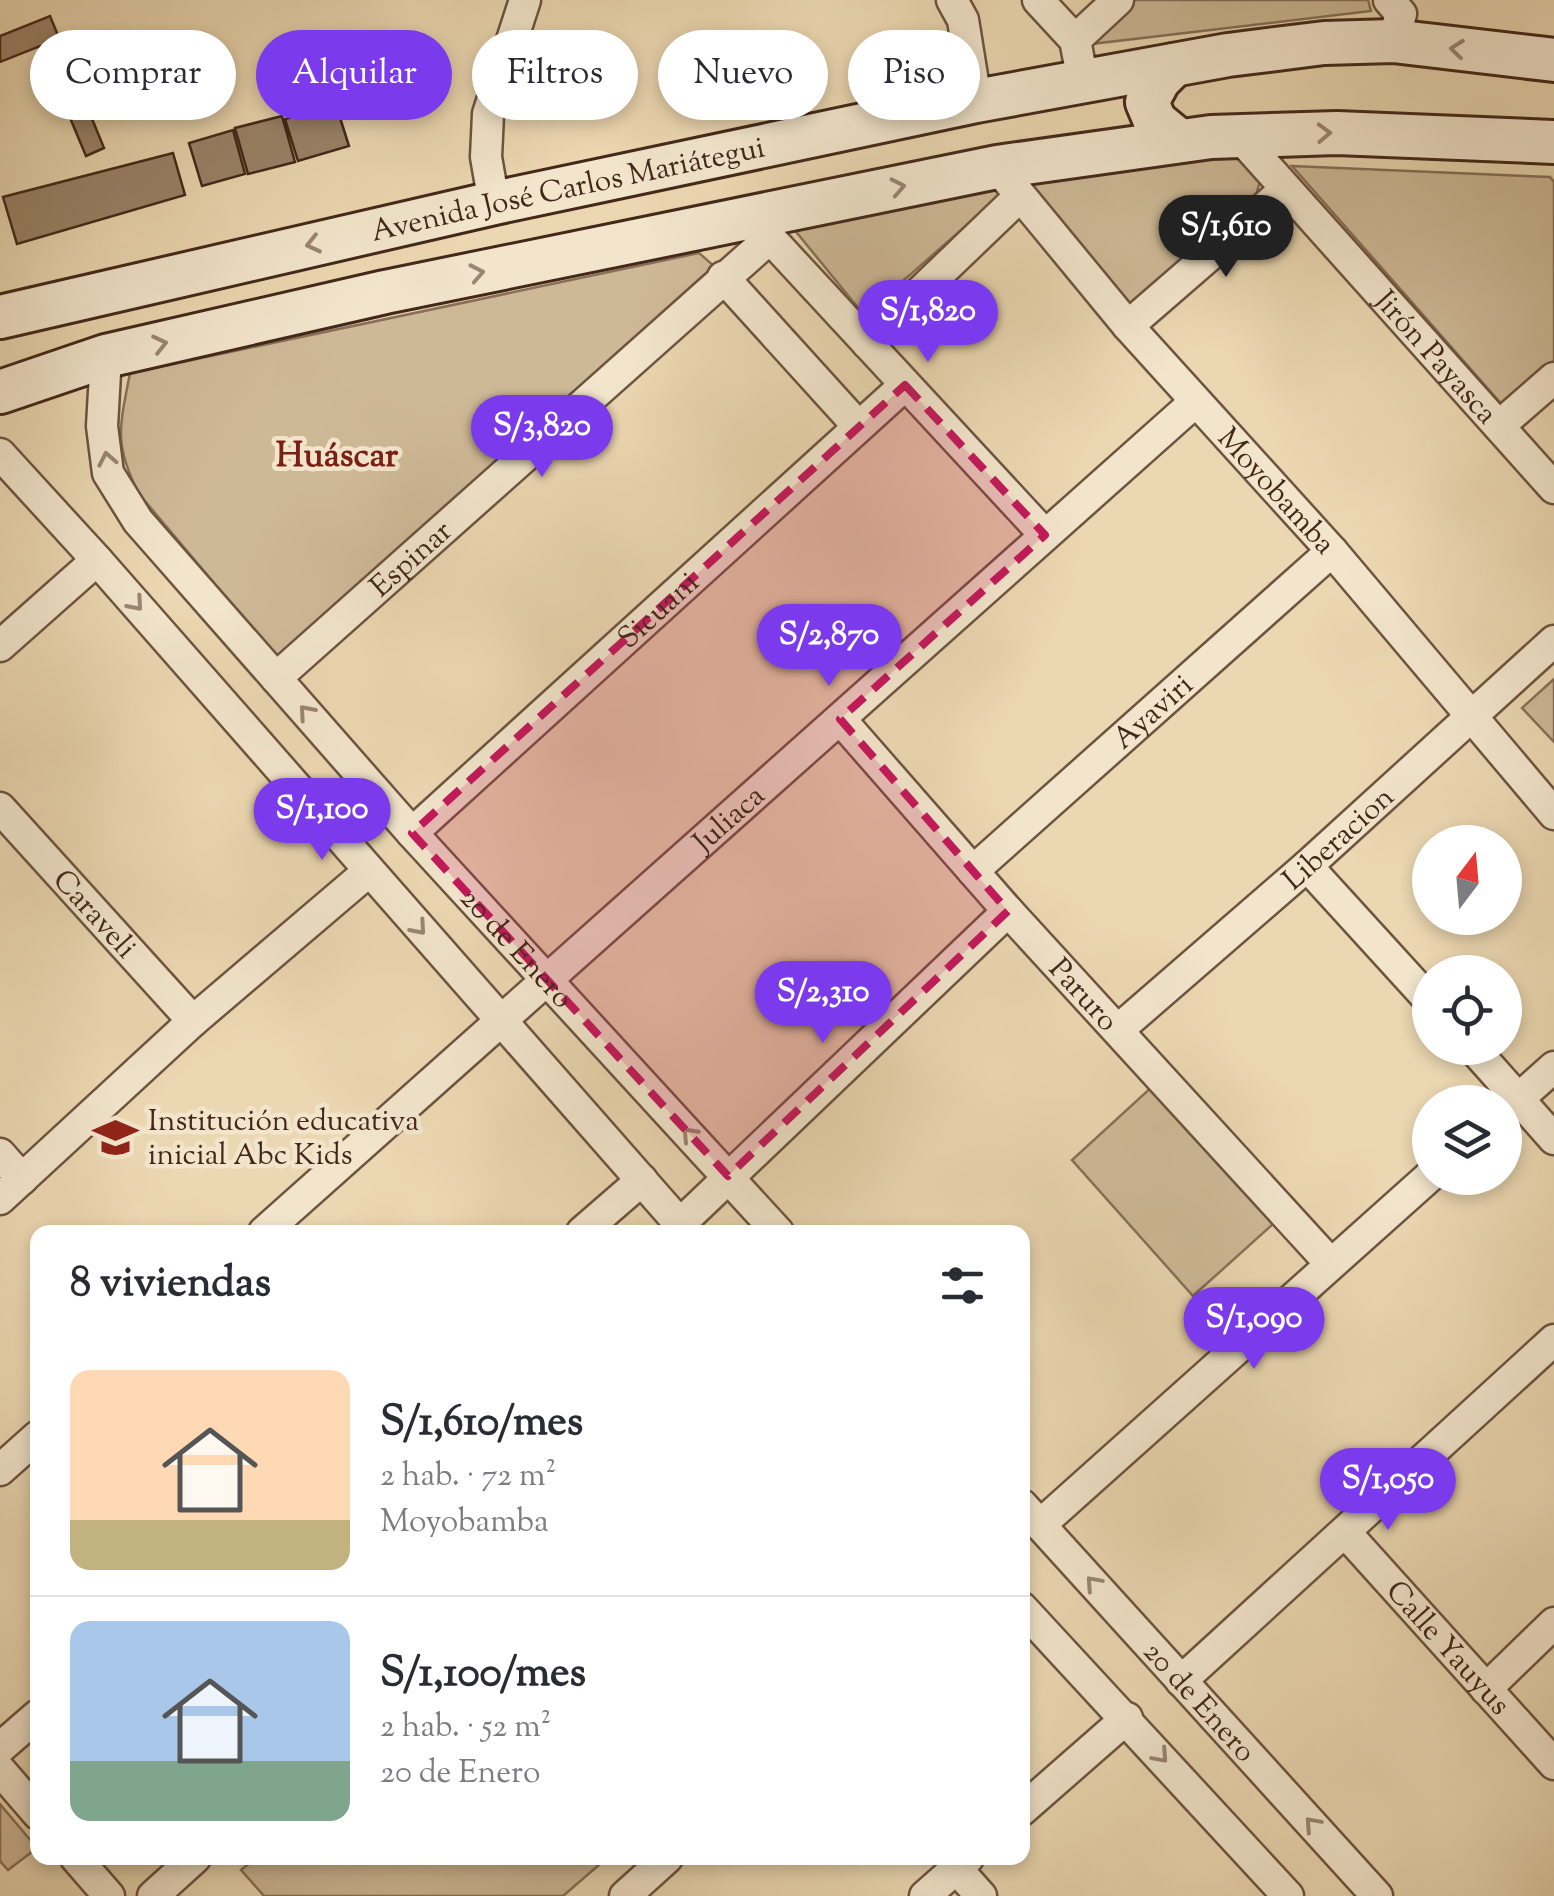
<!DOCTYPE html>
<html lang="es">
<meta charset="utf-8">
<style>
body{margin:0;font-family:"Sorts Mill Goudy",serif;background:#f2f2f3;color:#2b2b33;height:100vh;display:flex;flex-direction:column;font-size:38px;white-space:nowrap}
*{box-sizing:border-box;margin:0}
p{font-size:32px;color:#7c7c81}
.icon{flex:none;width:55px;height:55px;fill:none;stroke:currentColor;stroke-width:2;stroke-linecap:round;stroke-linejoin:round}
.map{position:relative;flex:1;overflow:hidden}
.panel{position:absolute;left:30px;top:1225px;width:1000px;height:640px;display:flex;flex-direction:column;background:#fff;border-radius:20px;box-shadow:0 5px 15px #0003}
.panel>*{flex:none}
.banner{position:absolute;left:30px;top:30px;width:1000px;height:90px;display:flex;gap:20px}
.needle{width:65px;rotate:16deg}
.tools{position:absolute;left:1412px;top:825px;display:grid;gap:20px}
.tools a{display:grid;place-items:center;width:110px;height:110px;border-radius:50%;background:#fff;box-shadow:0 5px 15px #0003;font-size:50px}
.price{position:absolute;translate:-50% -85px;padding:0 22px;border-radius:35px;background:#7c3aed;color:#fff;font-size:32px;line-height:65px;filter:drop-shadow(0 2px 5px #0008)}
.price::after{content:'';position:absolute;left:50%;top:60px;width:30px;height:22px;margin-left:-15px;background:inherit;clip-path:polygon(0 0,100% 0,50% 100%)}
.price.selected{background:#222;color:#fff}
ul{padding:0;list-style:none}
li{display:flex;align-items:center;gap:30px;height:250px;padding:0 40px}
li+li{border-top:2px solid #e1e1e2}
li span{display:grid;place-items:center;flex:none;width:280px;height:200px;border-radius:20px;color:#555}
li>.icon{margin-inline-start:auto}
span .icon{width:120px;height:120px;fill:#fffc;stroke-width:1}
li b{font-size:42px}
h2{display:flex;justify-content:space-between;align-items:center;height:120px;padding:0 40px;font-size:42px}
.chip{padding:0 35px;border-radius:45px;background:#fff;box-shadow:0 5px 15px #0003;font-size:35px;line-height:90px}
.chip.selected{background:#7c3aed;color:#fff}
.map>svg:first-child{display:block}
.green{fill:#ceb997;stroke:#887058;stroke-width:2.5}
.building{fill:#9a8369;stroke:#43281a;stroke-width:2.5}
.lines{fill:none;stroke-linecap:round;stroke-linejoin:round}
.minor-casing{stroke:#6d5440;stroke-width:35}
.secondary-casing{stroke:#43281a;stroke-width:48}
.minor{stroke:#f2e5cc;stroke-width:30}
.secondary{stroke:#f2e5cc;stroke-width:42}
.oneway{stroke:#9a8673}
.marked{fill:#c2185b;fill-opacity:0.2;stroke:#c2185b;stroke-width:8;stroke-dasharray:20 12;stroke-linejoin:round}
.labels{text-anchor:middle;stroke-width:9;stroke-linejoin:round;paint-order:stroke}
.street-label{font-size:30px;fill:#43281a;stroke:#f2e5cc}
.poi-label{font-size:30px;fill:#43281a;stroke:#f2e5cc;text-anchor:start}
.quarter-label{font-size:35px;font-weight:bold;fill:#7a1f14;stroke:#f2e5cc}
</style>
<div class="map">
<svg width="1554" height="1896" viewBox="0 0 1554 1896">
<rect width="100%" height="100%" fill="#ebd7b1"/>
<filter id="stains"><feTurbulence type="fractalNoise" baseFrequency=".002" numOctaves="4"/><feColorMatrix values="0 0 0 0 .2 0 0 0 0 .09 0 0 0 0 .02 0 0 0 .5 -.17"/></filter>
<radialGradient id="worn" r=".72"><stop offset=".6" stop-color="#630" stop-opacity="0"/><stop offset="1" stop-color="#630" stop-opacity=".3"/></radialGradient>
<!-- green -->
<path class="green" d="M1130,0H1368L1371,11L1091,44Z
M1235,156L1260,181L1254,202L1128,305L1022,183Z
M1292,166L1550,177L1554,182V361L1505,408Z
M996,190L1000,196L864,315L793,228Z
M699,253L714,266L277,658L139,494C113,443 120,426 130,373Z
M1554,679V742L1522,708Z
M1155,1084L1273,1224L1193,1296L1072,1160Z
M0,1804L37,1848L8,1870L0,1861Z
M256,1858H607L563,1896H264L241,1870Z"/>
<!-- building -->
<path class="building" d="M50,16L104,148L86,156L40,46L0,62V36Z
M336,105L349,146L298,161L285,119Z
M282,116L295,162L248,174L235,128Z
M233,130L245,174L202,186L189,143Z
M173,153L185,195L17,244L3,197Z"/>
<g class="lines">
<defs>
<g id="minor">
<path d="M952,0L963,20L976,101"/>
<path d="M1038,0L1075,40L1083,81"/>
<path d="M1389,0L1401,14L1393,41"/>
<path d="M1075,40L1118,0"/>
<path id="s1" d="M1240,137L1554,488"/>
<path id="s2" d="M997,167L1128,326L1332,551L1554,814"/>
<path d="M494,203L486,157L488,114L525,0"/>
<path d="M768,221L770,238L1045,535"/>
<path d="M723,277L858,426"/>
<path d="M1128,326L1286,189"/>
<path d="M867,343L1019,197"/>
<path id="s3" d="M106,356L102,426L108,473L138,521L412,833L778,1232"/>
<path d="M1499,426L1554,378"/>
<path d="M0,454L97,560L687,1232"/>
<path d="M0,646L97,560"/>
<path id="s4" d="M276,678L770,238"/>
<path id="s5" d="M840,719L1008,911L1330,1263"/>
<path id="s6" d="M0,808L193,1021"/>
<path id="s7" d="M412,833L905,385"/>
<path d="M1307,866L1430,1001"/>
<path id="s8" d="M973,871L1332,551"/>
<path id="s9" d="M1118,1030L1307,866L1554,641"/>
<path d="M1473,1048L1554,1139"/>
<path d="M1507,1109L1554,1067"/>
<path d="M0,1154L22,1179"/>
<path d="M0,1199L193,1021L369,871"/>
<path d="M680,1224L1008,911"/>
<path id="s10" d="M264,1232L1195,402"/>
<path d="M582,1232L642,1180"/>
<path d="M0,1470L38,1436"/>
<path id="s11" d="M1022,1505L1377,1896"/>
<path d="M1040,1525L1430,1176"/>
<path id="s12" d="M1345,1532L1554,1764"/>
<path d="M1022,1608L1288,1896"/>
<path d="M1181,1681L1554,1340"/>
<path d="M1486,1689L1554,1623"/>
<path d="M0,1748L38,1715"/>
<path d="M0,1770L38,1814"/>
<path d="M1022,1810L1127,1718"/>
<path d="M76,1858L109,1896"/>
<path d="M956,1868L981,1896"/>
<path d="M153,1896L195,1858"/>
<path d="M625,1896L667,1858"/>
<path d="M925,1896L968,1858"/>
</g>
<g id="secondary">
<path d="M1174,65L1159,80L1147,102L1155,121L1178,140"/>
<path id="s13" d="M0,317L494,203L976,101L1228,55L1324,43L1393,41L1554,60"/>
<path d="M0,392L106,356L385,292L997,167L1211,137L1337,133L1554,142"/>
</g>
</defs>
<!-- minor casing -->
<use href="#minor" class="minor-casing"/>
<!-- secondary casing -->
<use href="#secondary" class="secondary-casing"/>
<!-- minor -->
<use href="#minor" class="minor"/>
<!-- secondary -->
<use href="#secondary" class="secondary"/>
</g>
<!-- one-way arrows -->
<defs><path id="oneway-chevron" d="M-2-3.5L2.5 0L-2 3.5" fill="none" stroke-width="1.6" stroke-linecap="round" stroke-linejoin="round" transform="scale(2.5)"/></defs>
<g class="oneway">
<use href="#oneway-chevron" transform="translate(1457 49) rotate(-174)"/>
<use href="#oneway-chevron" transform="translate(1324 133) rotate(-2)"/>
<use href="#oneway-chevron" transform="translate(898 187) rotate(-11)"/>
<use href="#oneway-chevron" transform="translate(313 244) rotate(167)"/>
<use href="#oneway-chevron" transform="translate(477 273) rotate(-11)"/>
<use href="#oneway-chevron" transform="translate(160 344) rotate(-13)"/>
<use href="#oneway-chevron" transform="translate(107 459) rotate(-101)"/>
<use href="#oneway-chevron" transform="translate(136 604) rotate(49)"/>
<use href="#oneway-chevron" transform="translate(306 712) rotate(-131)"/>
<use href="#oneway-chevron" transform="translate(419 928) rotate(49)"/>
<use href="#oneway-chevron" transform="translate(689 1134) rotate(-133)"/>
<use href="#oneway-chevron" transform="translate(1093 1583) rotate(-132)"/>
<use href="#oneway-chevron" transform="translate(1161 1756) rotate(48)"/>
<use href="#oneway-chevron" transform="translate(1312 1824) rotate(-132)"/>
</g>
<!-- marked area -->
<path class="marked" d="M905,385L1045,535L840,719L1008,911L728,1176L412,833Z"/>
<!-- icons -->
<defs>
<symbol id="school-bare" viewBox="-9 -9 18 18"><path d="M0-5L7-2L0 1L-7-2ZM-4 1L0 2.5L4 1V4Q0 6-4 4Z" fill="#8f2418" stroke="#f2e5cc" stroke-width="2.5" paint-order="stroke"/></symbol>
</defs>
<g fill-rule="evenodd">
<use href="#school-bare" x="84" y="1106" width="63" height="63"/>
</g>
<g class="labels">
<!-- street labels -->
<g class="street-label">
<text dy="10" stroke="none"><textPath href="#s13" startOffset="582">Avenida José Carlos Mariátegui</textPath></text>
<text dy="10" stroke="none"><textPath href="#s1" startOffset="295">Jirón Payasca</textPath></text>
<text dy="10" stroke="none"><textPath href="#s2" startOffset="428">Moyobamba</textPath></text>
<text dy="10" stroke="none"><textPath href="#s4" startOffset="180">Espinar</textPath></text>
<text dy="10" stroke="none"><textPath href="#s7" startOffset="332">Sicuani</textPath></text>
<text dy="10" stroke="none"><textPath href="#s8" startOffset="240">Ayaviri</textPath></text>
<text dy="10" stroke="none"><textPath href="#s10" startOffset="622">Juliaca</textPath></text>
<text dy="10" stroke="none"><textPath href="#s9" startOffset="292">Liberacion</textPath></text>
<text dy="10" stroke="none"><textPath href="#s6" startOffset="142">Caraveli</textPath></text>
<text dy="10" stroke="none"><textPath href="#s3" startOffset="745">20 de Enero</textPath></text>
<text dy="10" stroke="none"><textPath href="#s5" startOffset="368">Paruro</textPath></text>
<text dy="10" stroke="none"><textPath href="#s12" startOffset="155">Calle Yauyus</textPath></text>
<text dy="10" stroke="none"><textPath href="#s11" startOffset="265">20 de Enero</textPath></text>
</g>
<!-- poi labels -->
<g class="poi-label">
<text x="148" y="1130">Institución educativa<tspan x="148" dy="34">inicial Abc Kids</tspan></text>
</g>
<!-- quarter labels -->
<g class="quarter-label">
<text x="337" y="466">Huáscar</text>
</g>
</g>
<rect width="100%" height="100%" filter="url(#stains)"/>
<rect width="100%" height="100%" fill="url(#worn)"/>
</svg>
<div class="tools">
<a><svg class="needle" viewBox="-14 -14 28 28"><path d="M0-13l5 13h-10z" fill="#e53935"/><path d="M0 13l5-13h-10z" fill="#7c7c81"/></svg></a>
<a><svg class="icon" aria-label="locate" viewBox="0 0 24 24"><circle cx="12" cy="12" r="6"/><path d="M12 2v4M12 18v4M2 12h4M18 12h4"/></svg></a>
<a><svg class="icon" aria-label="layers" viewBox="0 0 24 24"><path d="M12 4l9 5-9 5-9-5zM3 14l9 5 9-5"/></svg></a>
</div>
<b class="price selected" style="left:1226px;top:280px">S/1,610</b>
<b class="price" style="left:928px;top:365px">S/1,820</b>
<b class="price" style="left:542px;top:480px">S/3,820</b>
<b class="price" style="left:829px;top:689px">S/2,870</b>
<b class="price" style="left:322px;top:863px">S/1,100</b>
<b class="price" style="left:823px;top:1046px">S/2,310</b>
<b class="price" style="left:1254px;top:1372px">S/1,090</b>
<b class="price" style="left:1388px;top:1533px">S/1,050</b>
<div class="banner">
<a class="chip">Comprar</a>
<a class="chip selected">Alquilar</a>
<a class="chip">Filtros</a>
<a class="chip">Nuevo</a>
<a class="chip">Piso</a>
</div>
<section class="panel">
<h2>8 viviendas<svg class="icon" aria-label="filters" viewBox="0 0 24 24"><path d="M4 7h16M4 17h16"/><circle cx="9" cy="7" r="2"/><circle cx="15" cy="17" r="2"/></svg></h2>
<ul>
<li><span style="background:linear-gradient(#ffd9b3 75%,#c2b280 0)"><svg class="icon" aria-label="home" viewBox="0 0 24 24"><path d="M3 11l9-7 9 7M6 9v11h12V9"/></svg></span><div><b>S/1,610/mes</b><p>2 hab. · 72 m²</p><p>Moyobamba</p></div></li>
<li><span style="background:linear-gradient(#a9c7e8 70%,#7fa58c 0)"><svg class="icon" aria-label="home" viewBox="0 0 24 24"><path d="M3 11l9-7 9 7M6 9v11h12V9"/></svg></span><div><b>S/1,100/mes</b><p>2 hab. · 52 m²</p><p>20 de Enero</p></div></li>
</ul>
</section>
</div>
